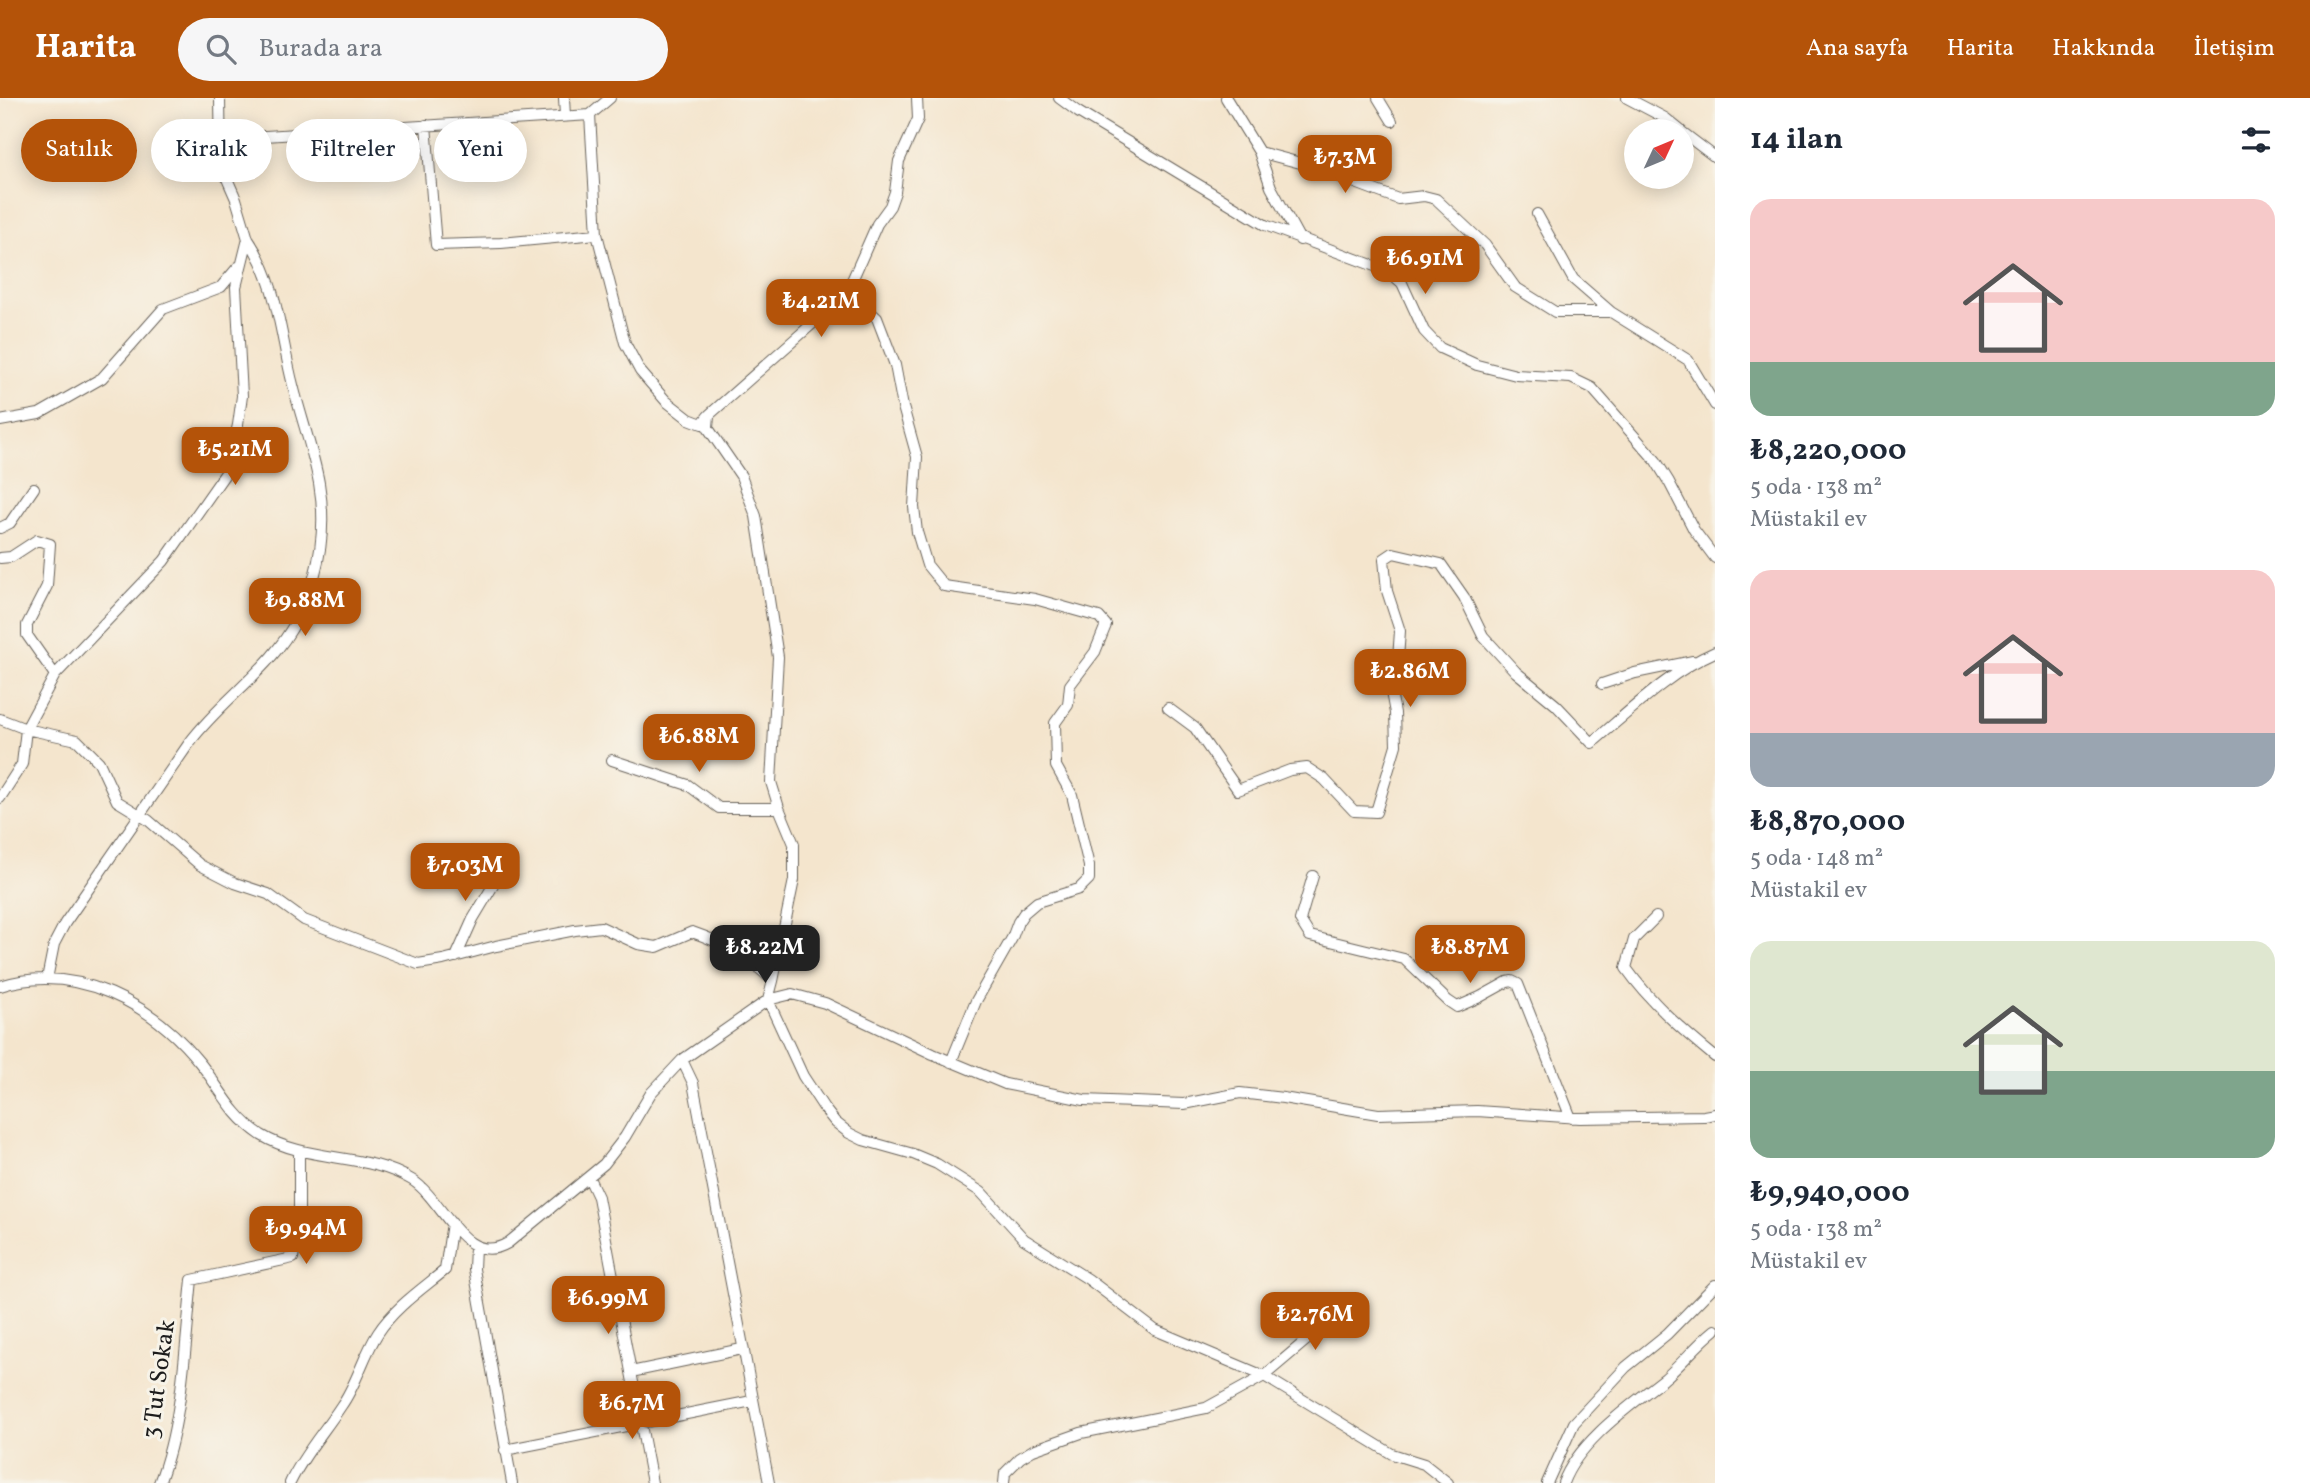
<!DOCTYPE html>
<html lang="tr">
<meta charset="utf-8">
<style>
body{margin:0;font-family:Vollkorn,serif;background:#f6f6f7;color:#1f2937;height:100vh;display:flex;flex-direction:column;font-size:26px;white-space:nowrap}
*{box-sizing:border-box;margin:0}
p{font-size:23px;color:#747a83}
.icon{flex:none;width:38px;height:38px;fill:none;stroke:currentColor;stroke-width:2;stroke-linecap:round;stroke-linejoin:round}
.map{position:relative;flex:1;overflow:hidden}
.panel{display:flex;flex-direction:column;background:#fff;width:595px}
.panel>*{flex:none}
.top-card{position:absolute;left:21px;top:21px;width:665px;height:63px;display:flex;gap:14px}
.needle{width:46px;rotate:46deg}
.controls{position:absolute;left:1624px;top:21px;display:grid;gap:14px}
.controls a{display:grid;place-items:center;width:70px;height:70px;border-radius:50%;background:#fff;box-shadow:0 4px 18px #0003;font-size:35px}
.price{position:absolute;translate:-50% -60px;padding:0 16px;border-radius:14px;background:#b45309;color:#fff;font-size:23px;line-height:46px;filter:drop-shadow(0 2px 4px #0008)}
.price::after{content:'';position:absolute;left:50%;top:42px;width:21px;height:16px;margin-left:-10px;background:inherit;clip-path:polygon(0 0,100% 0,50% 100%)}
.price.on{background:#222;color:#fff}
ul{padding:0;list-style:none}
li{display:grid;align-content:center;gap:14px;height:371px;padding:0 35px}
li span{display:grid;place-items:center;height:217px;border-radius:21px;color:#555}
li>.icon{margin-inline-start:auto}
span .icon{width:126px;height:126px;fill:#fffc;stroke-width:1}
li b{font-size:30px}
h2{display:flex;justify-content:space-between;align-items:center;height:84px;padding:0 35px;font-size:30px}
.pill{padding:0 24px;border-radius:32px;background:#fff;box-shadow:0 4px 18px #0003;font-size:24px;line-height:63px}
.pill.on{background:#b45309;color:#fff}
header{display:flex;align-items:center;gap:42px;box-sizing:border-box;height:98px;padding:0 35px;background:#b45309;color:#fff}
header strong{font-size:33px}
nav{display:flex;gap:38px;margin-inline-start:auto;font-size:24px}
.search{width:490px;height:63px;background:#f6f6f7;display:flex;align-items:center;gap:18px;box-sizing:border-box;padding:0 24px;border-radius:38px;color:#747a83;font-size:26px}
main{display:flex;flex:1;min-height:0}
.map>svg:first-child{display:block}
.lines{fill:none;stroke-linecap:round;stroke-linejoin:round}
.minor-casing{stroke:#68625a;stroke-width:12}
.minor{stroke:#fff;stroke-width:10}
.labels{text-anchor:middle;stroke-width:6;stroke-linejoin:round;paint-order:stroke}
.street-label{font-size:24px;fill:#1c1c1c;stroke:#f7f3e8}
</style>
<header>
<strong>Harita</strong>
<div class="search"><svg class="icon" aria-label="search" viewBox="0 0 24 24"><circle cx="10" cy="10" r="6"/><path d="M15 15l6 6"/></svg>Burada ara</div>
<nav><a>Ana sayfa</a><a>Harita</a><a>Hakkında</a><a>İletişim</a></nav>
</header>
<main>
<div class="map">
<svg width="1715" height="1385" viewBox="0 0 1715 1385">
<rect width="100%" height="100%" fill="#f7f3e8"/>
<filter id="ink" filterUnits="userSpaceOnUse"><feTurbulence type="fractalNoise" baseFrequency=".0143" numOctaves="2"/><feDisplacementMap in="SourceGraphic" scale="14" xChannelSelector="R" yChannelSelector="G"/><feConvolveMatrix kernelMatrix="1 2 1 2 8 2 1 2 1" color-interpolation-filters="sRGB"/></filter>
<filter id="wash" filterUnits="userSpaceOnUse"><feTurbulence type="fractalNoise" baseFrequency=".00686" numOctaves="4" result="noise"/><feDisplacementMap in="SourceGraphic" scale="28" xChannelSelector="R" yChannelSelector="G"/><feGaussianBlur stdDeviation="1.57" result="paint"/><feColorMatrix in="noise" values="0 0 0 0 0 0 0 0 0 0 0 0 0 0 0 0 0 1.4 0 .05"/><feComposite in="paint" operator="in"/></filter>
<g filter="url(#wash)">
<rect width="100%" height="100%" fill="#f4e5cd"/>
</g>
<g filter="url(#ink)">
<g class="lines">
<defs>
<path id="minor" d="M564,0L565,18
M610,0L590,17L597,136L625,245L640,273L666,303L689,321L702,326L708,318
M1059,0L1078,14L1265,127L1388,173L1402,185L1424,233L1440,250L1477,267L1516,277L1571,280L1592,290L1656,363L1669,384L1694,432L1715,460
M1226,0L1259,54L1271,89L1300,142
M1378,0L1392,23
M1627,0L1665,20L1681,33
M426,27L436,147L501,145L597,136
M1682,34L1715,59
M219,41L590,17
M1259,54L1308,67L1398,101L1424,98L1436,101L1485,147L1515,189L1555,214H1611L1688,262L1715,307
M1537,116L1573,181L1611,214
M842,200L867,211L877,220L895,267L903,309L917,359L914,409L917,434L927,467L944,488L1035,501L1099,519L1106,527L1095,554L1070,587L1068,607L1055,625L1056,668L1072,697L1089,768V781L1079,791L1037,804L1024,815L1018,824L1012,840L976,903L951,964
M0,323L39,316L102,280L163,211L221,189L238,169
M0,430L10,425L34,390
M0,460L11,459L37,442L50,446L47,488L27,527V537L55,577
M1602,586L1635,575L1693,563
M1168,610L1195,630L1238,692L1290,672L1307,670L1324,681L1354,713L1376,714L1396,647L1395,615L1391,594L1398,561L1400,533L1387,493L1384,461L1393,455L1441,466L1464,499L1483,538L1516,574L1556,607L1592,645C1630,613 1669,574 1715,554
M0,621L26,631L77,642L99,664L117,703L148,722L200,767L235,785L268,796L304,822L418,866L443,862L496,848L575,832L601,829L638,846L657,849L692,834C724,845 749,859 773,883L768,902L803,978L824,1010L835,1024L849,1035L863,1042L913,1056L937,1066L981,1094L1024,1141L1088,1181L1155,1232L1264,1278L1392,1356L1424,1366L1448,1385
M612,662L688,687L719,710H779
M0,700L22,666L26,631L55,577L164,463L227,373L238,327L242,298L236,189L248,141L236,101L221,67L220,0
M1313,778L1300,822L1310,838L1404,861L1448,903L1457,909L1480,899L1507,884L1512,883L1518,886L1571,1020
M1656,819L1634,841L1626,870C1651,905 1682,932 1715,959
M456,859L473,821L506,766
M47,881L54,846L65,825L190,644C214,612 245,589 271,559C312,512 330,447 319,385C313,352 301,320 293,287C280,237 278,185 248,141
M773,883L794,782V746L779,710L771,684L778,559L756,418L741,378L708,330L709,317L846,196L877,126L890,108L895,94L899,63L918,21L917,0
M0,888C76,864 153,906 200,965C220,990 232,1018 261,1037C307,1065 367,1054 412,1082C444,1102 464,1171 508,1145L604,1066L625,1039L651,995L682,962L768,902L792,896L825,905L933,956L1005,986L1084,1002L1184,1006L1240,995L1283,1000L1378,1016L1477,1013L1580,1020L1704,1018L1715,1016
M682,962L693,985L769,1385
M589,1080L598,1099L652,1385
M475,1149L474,1171L512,1385
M631,1274L742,1251
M505,1352L752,1303
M159,1385C183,1324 185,1247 192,1182L293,1160L299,1120V1053
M290,1385C303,1357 324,1334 341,1308C357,1286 363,1258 378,1235C394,1210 422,1191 445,1172L452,1125
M1004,1385L1005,1375L1020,1360L1033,1352L1081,1335L1206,1310L1264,1278L1348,1207
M1547,1385L1574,1325L1626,1269L1667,1236L1715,1187
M1563,1385C1578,1344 1630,1308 1664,1281C1682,1266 1696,1247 1715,1232"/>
</defs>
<!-- minor casing -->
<use href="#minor" class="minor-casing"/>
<!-- minor -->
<use href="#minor" class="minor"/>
</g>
</g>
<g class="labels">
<!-- street labels -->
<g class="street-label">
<text transform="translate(158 1281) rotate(-82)" y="8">3 Tut Sokak</text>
</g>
</g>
</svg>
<div class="controls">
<a><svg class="needle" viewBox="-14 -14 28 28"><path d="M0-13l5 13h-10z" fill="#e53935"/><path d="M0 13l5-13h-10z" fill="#747a83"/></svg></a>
</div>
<b class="price" style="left:1345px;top:97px">₺7.3M</b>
<b class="price" style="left:1425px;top:198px">₺6.91M</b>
<b class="price" style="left:821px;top:241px">₺4.21M</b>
<b class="price" style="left:235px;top:389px">₺5.21M</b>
<b class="price" style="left:305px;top:540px">₺9.88M</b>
<b class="price" style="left:1410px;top:611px">₺2.86M</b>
<b class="price" style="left:699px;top:676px">₺6.88M</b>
<b class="price" style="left:465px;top:805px">₺7.03M</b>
<b class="price on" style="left:765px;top:887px">₺8.22M</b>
<b class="price" style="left:1470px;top:887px">₺8.87M</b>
<b class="price" style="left:306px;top:1168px">₺9.94M</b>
<b class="price" style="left:608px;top:1238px">₺6.99M</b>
<b class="price" style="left:1315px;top:1254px">₺2.76M</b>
<b class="price" style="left:632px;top:1343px">₺6.7M</b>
<div class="top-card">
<a class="pill on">Satılık</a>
<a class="pill">Kiralık</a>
<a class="pill">Filtreler</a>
<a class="pill">Yeni</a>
</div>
</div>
<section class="panel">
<h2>14 ilan<svg class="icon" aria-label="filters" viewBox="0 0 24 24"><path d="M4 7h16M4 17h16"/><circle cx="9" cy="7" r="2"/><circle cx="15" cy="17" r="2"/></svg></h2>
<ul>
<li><span style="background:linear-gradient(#f6c9c9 75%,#7fa58c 0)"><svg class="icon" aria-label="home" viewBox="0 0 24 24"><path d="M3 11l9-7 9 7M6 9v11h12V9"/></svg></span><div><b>₺8,220,000</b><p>5 oda · 138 m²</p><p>Müstakil ev</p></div></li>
<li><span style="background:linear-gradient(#f6c9c9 75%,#9aa5b1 0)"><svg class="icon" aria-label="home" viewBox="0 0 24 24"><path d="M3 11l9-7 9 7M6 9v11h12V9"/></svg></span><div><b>₺8,870,000</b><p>5 oda · 148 m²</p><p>Müstakil ev</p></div></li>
<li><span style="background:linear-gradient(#dfe7d0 60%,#7fa58c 0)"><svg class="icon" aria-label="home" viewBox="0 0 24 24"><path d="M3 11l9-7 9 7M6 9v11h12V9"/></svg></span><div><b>₺9,940,000</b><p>5 oda · 138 m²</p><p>Müstakil ev</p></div></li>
</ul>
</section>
</main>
